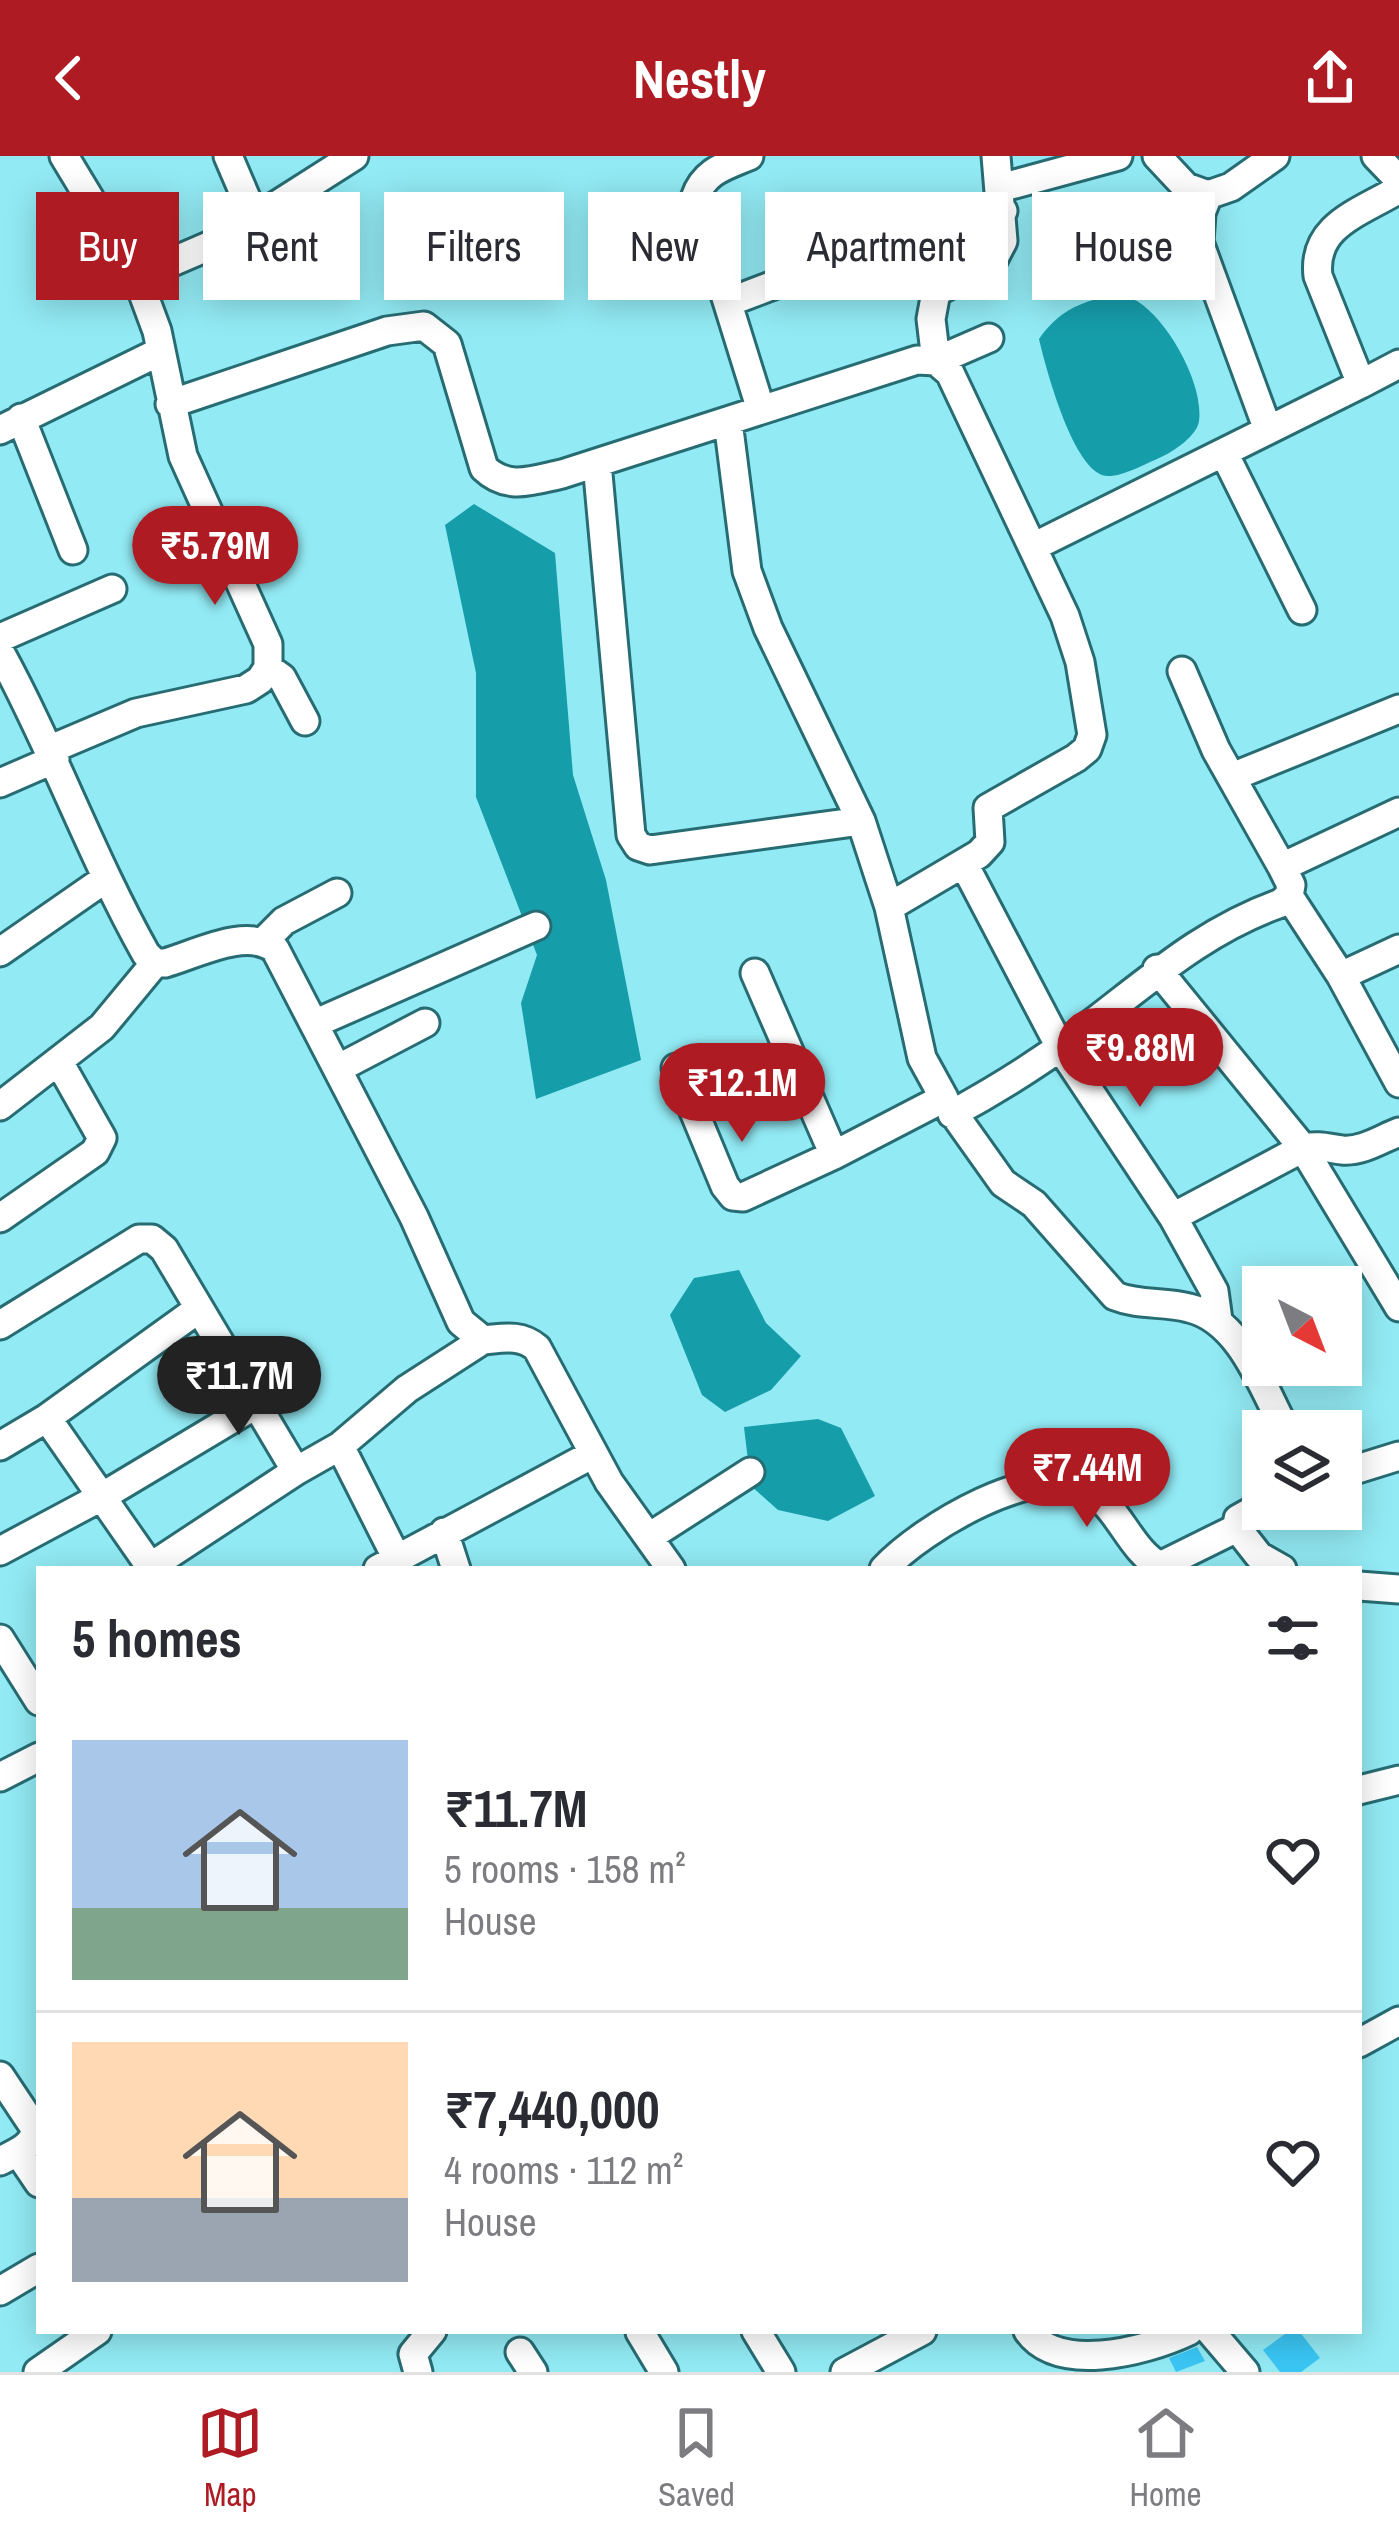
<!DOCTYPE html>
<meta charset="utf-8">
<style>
body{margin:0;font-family:"Archivo Narrow",sans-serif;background:#f7f7f7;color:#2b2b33;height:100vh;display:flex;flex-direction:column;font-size:45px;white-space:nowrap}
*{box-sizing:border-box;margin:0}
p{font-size:39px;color:#7c7c81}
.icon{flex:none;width:66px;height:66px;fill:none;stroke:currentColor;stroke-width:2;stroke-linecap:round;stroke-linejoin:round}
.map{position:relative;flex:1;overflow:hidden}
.drawer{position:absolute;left:36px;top:1410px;width:1326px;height:768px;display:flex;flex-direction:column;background:#fff;border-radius:0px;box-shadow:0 6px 30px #0003}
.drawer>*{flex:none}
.banner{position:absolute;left:36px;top:36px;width:1329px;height:108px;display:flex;gap:24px}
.needle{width:78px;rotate:138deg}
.fabs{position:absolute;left:1242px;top:1110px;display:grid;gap:24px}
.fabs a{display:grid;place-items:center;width:120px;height:120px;border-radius:0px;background:#fff;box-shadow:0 6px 30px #0003;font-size:60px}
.price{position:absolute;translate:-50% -102px;padding:0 27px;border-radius:42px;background:#ae1b23;color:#fff;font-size:39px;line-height:78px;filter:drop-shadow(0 3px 6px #0008)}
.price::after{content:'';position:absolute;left:50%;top:72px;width:36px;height:27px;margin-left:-18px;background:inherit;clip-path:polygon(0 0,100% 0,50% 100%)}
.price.current{background:#222;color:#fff}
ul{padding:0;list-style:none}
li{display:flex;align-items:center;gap:36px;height:300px;padding:0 36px}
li+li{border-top:3px solid #e1e1e2}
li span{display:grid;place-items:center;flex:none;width:336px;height:240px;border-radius:0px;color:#555}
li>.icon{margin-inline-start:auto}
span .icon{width:144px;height:144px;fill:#fffc;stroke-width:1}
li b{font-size:51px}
h2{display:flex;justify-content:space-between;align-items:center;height:144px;padding:0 36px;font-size:51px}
.tag{padding:0 42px;border-radius:0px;background:#fff;box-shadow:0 6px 30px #0003;font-size:42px;line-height:108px}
.tag.current{background:#ae1b23;color:#fff}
header{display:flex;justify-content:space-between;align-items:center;height:156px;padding:0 36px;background:#ae1b23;color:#fff;font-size:54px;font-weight:800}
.tabs{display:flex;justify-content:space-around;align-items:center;height:168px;border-top:3px solid #e1e1e2;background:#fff;font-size:33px;color:#7c7c81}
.tabs a{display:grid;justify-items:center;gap:6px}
.tabs .current{color:#ae1b23}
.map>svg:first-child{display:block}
.water{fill:#169daa}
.building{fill:#3ac6f4}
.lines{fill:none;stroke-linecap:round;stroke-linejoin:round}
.minor-casing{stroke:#276c73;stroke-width:33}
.minor{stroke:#fff;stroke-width:27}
</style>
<header><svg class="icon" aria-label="back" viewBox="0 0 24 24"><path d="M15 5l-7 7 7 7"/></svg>Nestly<svg class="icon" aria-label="share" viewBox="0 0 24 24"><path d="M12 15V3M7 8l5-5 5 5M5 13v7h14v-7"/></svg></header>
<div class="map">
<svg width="1399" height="2216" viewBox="0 0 1399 2216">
<rect width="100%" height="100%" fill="#92eaf4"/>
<!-- water -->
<path class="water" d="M1110,140C1119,141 1129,141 1137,145C1168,164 1204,228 1199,265C1197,280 1173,296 1159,302C1145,308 1122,321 1107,320C1074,318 1046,213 1039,183C1057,157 1078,146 1110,140Z
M474,348L555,397L573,619L606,724L641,904L536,943L521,847L537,799L476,641V517L445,369Z
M739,1114L766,1167L801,1200L771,1234L725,1256L702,1239L670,1159L694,1122Z
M818,1263L841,1272L875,1340L828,1365L778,1354L751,1330L744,1271Z"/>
<!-- building -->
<path class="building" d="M1289,2175H1299L1320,2202L1301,2216H1280L1263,2194Z
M1197,2191L1205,2205L1176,2216L1169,2202Z"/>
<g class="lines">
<defs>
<path id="minor" d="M749,0C725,10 704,15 695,42L761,254
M1157,0L1186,31L1208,39L1231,31L1275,0
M1376,0L1399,24
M1000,32L1118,0
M1399,33C1360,57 1312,69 1318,120L1361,228L1399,208
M1208,39L1201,57L1199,86L1268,274
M255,63L354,0
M137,121L209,90L255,63L228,0
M729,146L821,111L1003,55
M989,182L936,205L931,163L936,136L992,106L1003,85L996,0
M170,248L387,175L424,170L447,188L484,312C508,335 533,324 562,318L917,204L936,205L950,217L1065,460L1080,506L1092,579L1087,593L1076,602L988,652L990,686L979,698L889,751
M21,262L73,394
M0,274L161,195
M1224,297L1302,454
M597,307L631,679L638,690L650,694L861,665L768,472L747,415L728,265
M1033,391L1361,228
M0,482L112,433
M0,496C54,595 91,700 146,798L155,807H165C197,798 246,771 275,793L414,1061L461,1166L483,1184C504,1182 521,1178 537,1192L609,1326L671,1413
M268,512L282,522L305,565
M1182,515L1216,594L1282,711
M51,593L136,557L246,533L260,524L268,512V488L183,300L157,175L137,121L64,0
M1232,621L1399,553
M0,627L55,603
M964,708L1060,891L1173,1061L1303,992C1319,989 1327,992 1342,994C1362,996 1381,983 1399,976
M1289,740L1341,820L1399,927
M264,785L284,765L337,737
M0,796L105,723
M1157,813L1303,992L1399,1151
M755,817L834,999L944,942L922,902L889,751L861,665
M1341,820L1399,793
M316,867L536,770
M339,912L425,867
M676,912L725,1030L733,1040L743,1041L834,999
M944,944L1003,1027L1034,1048L1115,1140C1140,1150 1164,1145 1189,1152C1241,1164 1263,1233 1286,1275
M0,950L102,871L155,807
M952,958C996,934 1038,908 1078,878C1145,828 1201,775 1281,747L1289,740L1291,729L1282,711L1399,656
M1173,1061L1214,1135L1218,1164
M0,1062L95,996L102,982L59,906
M0,1169L139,1083H152L164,1093L296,1315L340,1290L407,1233L483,1184
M47,1262L152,1413
M0,1290L47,1262L197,1154
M340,1290L397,1403
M1341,1318L1399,1300
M1263,1349L1238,1363L1237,1372L1259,1400L1282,1413
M444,1376L456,1413
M649,1381L750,1316
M0,1395L103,1340L255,1249
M150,1411L296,1315
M378,1413L593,1298
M884,1413C921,1373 1039,1301 1091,1335C1120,1354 1131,1395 1160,1410L1237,1372
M1359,1430L1399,1433
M0,1483L39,1545
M0,1621L39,1601
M1359,1634L1399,1624
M1359,1887L1399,1865
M0,1920L36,1974C32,1992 15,1997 0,2005
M18,1996L39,2027
M0,2135L39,2112
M756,2175L781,2216
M1028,2175C1057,2216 1140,2198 1189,2175
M1210,2175L1245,2216
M640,2176L664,2216
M520,2196L533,2216
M38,2216L97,2175
M418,2216L413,2198L432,2175
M845,2216L922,2175"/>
</defs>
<!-- minor casing -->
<use href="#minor" class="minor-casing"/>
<!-- minor -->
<use href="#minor" class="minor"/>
</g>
</svg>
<div class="fabs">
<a><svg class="needle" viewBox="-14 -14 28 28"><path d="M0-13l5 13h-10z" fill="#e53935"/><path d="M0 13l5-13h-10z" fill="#7c7c81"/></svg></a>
<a><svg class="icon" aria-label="layers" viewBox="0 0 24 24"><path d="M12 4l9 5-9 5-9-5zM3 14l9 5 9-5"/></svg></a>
</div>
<b class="price" style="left:215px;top:452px">₹5.79M</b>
<b class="price" style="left:1140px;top:954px">₹9.88M</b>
<b class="price" style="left:742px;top:989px">₹12.1M</b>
<b class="price current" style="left:239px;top:1282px">₹11.7M</b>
<b class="price" style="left:1087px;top:1374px">₹7.44M</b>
<div class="banner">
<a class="tag current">Buy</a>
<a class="tag">Rent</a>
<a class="tag">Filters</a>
<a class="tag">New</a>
<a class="tag">Apartment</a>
<a class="tag">House</a>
</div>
<section class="drawer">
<h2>5 homes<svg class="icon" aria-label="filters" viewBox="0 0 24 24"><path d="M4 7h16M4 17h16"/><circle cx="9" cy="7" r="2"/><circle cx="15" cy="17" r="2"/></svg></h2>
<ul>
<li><span style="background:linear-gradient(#a9c7e8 70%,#7fa58c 0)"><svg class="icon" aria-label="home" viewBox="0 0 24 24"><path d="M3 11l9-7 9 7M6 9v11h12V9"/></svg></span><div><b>₹11.7M</b><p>5 rooms · 158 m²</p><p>House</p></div><svg class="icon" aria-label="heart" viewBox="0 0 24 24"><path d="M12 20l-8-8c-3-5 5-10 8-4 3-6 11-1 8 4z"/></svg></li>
<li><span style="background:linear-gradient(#ffd9b3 65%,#9aa5b1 0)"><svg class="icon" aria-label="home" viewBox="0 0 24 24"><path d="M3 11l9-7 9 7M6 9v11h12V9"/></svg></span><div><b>₹7,440,000</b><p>4 rooms · 112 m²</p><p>House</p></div><svg class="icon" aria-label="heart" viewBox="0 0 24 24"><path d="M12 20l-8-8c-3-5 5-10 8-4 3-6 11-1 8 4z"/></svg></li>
</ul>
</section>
</div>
<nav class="tabs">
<a class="current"><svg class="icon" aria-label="map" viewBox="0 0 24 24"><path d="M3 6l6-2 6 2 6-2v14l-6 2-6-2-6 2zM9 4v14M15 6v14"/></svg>Map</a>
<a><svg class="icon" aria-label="saved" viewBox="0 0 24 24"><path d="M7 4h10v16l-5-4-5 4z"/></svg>Saved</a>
<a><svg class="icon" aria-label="home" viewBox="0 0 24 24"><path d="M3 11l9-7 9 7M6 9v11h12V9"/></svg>Home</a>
</nav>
